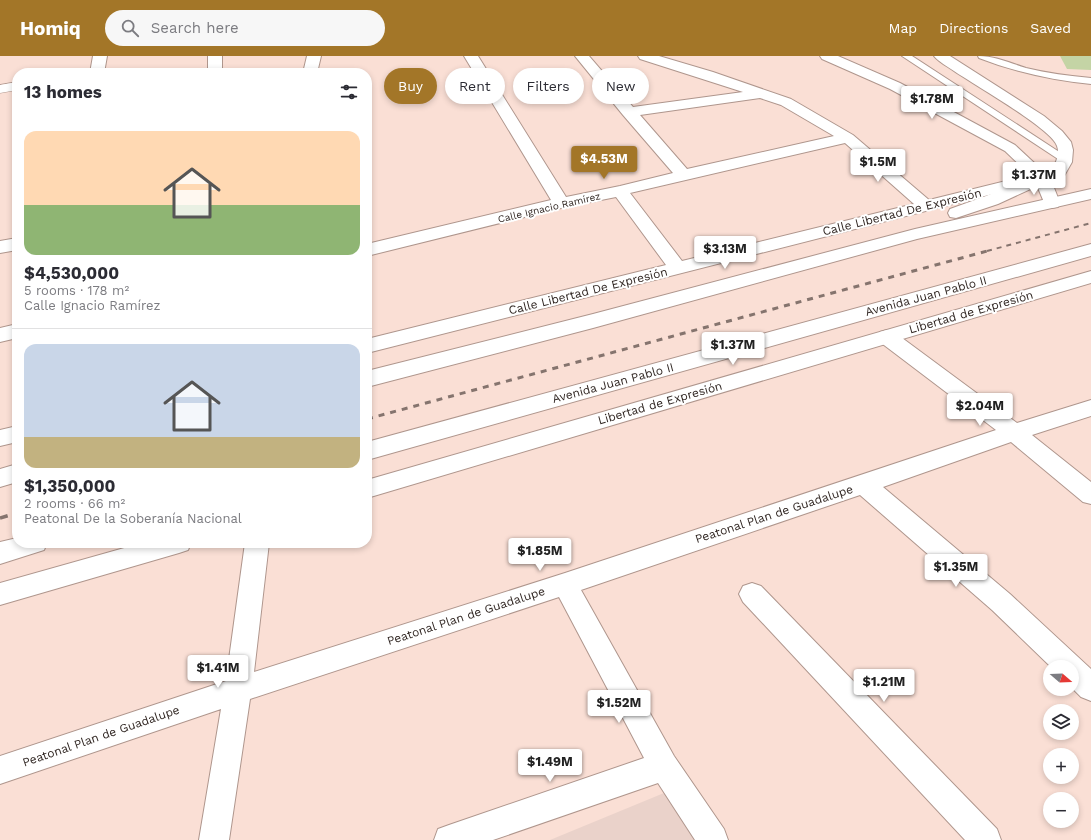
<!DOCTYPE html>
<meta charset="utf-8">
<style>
body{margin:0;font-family:"Work Sans",sans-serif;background:#f7f7f7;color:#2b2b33;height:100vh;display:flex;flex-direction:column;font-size:15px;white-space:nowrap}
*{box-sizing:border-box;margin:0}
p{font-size:13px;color:#7c7c81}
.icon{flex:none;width:22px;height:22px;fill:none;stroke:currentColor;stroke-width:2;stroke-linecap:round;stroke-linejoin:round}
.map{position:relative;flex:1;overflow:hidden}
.sheet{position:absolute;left:12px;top:12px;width:360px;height:480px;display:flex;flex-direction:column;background:#fff;border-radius:16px;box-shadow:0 2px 6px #0003}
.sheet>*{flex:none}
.guide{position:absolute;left:384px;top:12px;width:380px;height:36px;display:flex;gap:8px}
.needle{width:26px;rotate:109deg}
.controls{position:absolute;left:1043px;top:604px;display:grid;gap:8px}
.controls a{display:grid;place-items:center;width:36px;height:36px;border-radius:50%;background:#fff;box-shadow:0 2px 6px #0003;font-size:20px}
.price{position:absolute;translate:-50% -34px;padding:0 9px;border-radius:4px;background:#fff;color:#222;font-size:13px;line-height:26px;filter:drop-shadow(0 1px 2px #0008)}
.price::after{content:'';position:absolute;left:50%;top:24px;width:12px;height:9px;margin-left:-6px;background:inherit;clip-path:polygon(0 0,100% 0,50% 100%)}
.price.active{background:#a37628;color:#fff}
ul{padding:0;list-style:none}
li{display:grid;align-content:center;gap:8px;height:212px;padding:0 12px}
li+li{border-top:1px solid #e1e1e2}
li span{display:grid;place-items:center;height:124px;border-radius:12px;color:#555}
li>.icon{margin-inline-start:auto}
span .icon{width:72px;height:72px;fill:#fffc;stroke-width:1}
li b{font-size:17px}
h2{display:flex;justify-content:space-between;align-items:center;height:48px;padding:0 12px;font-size:17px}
.pill{padding:0 14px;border-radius:18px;background:#fff;box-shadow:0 2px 6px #0003;font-size:14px;line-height:36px}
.pill.active{background:#a37628;color:#fff}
header{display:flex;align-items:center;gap:24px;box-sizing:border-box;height:56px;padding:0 20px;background:#a37628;color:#fff}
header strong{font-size:19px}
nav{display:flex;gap:22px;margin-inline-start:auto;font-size:14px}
.search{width:280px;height:36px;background:#f7f7f7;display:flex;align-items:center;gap:10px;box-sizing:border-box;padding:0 14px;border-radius:22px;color:#7c7c81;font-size:15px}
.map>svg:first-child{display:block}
.education{fill:#ead2ca}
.green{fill:#c4d4a5}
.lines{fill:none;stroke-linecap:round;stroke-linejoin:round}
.service-casing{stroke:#af968d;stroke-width:2}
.pedestrian-casing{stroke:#af968d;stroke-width:1}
.minor-casing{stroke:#af968d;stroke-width:2}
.tertiary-casing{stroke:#af968d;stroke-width:2}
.secondary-casing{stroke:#af968d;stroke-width:2}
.service{fill:#fff;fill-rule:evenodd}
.pedestrian{fill:#fff;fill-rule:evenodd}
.minor{fill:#fff;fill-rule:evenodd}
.tertiary{fill:#fff;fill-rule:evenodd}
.secondary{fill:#fff;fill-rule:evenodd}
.rail-far2{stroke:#85746e;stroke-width:2;stroke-dasharray:5 5;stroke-linecap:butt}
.rail-far1{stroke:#85746e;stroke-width:3;stroke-dasharray:6 6;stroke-linecap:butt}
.rail{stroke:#85746e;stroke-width:3.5;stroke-dasharray:8 8;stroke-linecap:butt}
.labels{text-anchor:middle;stroke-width:4;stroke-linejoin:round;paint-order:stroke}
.far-street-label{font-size:10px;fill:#312723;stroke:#fff}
.street-label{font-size:12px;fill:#312723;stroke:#fff}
</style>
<header>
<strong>Homiq</strong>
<div class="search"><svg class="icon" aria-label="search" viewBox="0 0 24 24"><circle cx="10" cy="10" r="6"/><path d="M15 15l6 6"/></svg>Search here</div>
<nav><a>Map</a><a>Directions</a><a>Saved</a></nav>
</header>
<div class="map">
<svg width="1091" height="784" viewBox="0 0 1091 784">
<rect width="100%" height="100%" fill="#fadfd5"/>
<!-- education -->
<path class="education" d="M664,737L694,784H550Z"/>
<!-- green -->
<path class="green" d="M1060,0H1091V14L1067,13Z"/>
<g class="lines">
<defs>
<path id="service" d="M902,0H912L1070,103L1065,106L1061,105Z
M978,0C995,0 1010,7 1026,12C1047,17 1069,20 1091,22V28C1052,24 1015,16 979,2Z"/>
<path id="pedestrian" d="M17,26V34L0,37V29Z"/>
<path id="minor" d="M93,0H107L104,17H90Z
M208,0H222V17H208Z
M307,0H321L317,17H303Z
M464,0H478L566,141L620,130L673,117L623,59L575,0H589L633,51L743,36L640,3L638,0H659L713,16L791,43L853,79L929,144L1030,119L1005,95L890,33L822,3L820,0H838L900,27L1015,89L1044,116L1052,114C1056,107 1060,98 1057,90C1052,73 973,28 954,15C947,10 939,6 934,0H950L1044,60L1062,75L1071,86L1073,94L1072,106L1064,120L1051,124L1060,147L1058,151L1052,152L1046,151L1036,127L367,297V283L666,209L616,141L561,152L367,200V188L551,144ZM760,42L781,49L834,80L687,113L640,59ZM845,87L914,148L682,205L630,137Z
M17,182V194L0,197V185Z
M17,268V282L0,286V272Z
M887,274L894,276L1017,367L1091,344V360L1032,379L1091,426V448L1083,446L1011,386L883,431L1010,538L1091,613V645L1081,641L1072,632V611H1051L992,554L860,439L581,534L674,700L724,773L728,784H695L658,727L493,784H434L438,773L449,769L644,702L559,541L250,643L229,784H199L221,653L0,728V700L226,625L245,487H269L254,616L565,517L996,374L880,286L877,281L880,276Z
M17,370V386L0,390V374Z
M752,527L761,530L997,773L1001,784H965L743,546L739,538L743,530Z"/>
<path id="tertiary" d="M1091,215V227L367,442V424Z
M142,487H191L188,494L179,497L0,549V527Z"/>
<path id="secondary" d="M1042,117L1048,119L1050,122L1048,125L998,148L956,162L950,161L948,157L950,153L986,140Z
M1091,133V143L917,183L593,272L367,331V315L593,258L915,173Z
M1091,188V200L367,404V386Z
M17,408V426L0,431V413Z
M17,482V487H47L44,494L0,508V486Z"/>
</defs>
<!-- service casing -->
<use href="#service" class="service-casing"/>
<!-- pedestrian casing -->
<use href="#pedestrian" class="pedestrian-casing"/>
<!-- minor casing -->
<use href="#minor" class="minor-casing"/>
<!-- tertiary casing -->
<use href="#tertiary" class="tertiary-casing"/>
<!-- secondary casing -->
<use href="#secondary" class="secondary-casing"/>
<!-- service -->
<use href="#service" class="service"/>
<!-- pedestrian -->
<use href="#pedestrian" class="pedestrian"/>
<!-- minor -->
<use href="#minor" class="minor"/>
<!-- tertiary -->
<use href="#tertiary" class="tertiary"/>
<!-- secondary -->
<use href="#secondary" class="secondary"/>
<!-- rail-far2 -->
<path class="rail-far2" d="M987,195L1091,167"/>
<!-- rail-far1 -->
<path class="rail-far1" d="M367,363L991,194"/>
<!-- rail -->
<path class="rail" d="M0,462L17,457"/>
</g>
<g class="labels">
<!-- far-street labels -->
<g class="far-street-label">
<text transform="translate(549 151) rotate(-13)" y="4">Calle Ignacio Ramírez</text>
</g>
<!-- street labels -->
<g class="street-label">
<text transform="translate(902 156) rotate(-14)" y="4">Calle Libertad De Expresión</text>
<text transform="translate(588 235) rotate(-14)" y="4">Calle Libertad De Expresión</text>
<text transform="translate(926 240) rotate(-15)" y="4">Avenida Juan Pablo II</text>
<text transform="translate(971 256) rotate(-16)" y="4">Libertad de Expresión</text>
<text transform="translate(613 327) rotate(-15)" y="4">Avenida Juan Pablo II</text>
<text transform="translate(660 347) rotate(-16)" y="4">Libertad de Expresión</text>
<text transform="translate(774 458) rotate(-18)" y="4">Peatonal Plan de Guadalupe</text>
<text transform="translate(466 560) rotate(-18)" y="4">Peatonal Plan de Guadalupe</text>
<text transform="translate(101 680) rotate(-19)" y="4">Peatonal Plan de Guadalupe</text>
</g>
</g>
</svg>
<div class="controls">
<a><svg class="needle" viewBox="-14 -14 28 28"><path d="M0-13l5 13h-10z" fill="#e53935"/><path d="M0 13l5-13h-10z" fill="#7c7c81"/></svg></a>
<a><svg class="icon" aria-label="layers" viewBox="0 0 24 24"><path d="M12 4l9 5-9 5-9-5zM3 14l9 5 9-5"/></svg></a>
<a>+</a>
<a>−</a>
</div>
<b class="price" style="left:932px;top:64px">$1.78M</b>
<b class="price active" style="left:604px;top:124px">$4.53M</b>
<b class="price" style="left:878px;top:127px">$1.5M</b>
<b class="price" style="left:1034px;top:140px">$1.37M</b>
<b class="price" style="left:725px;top:214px">$3.13M</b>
<b class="price" style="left:733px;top:310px">$1.37M</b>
<b class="price" style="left:980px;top:371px">$2.04M</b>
<b class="price" style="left:540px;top:516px">$1.85M</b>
<b class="price" style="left:956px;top:532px">$1.35M</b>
<b class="price" style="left:218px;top:633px">$1.41M</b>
<b class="price" style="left:884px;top:647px">$1.21M</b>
<b class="price" style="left:619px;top:668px">$1.52M</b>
<b class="price" style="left:550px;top:727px">$1.49M</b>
<div class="guide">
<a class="pill active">Buy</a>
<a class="pill">Rent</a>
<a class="pill">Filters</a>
<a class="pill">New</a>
</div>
<section class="sheet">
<h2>13 homes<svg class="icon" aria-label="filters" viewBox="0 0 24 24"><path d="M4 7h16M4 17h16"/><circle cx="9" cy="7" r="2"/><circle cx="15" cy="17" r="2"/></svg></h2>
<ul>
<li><span style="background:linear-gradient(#ffd9b3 60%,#8fb573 0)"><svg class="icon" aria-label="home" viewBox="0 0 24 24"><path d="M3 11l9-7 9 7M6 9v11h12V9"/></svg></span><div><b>$4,530,000</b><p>5 rooms · 178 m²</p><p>Calle Ignacio Ramírez</p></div></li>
<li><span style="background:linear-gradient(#c9d6e8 75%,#c2b280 0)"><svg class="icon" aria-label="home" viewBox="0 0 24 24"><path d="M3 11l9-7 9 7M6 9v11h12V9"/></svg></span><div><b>$1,350,000</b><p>2 rooms · 66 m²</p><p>Peatonal De la Soberanía Nacional</p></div></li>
</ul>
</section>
</div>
